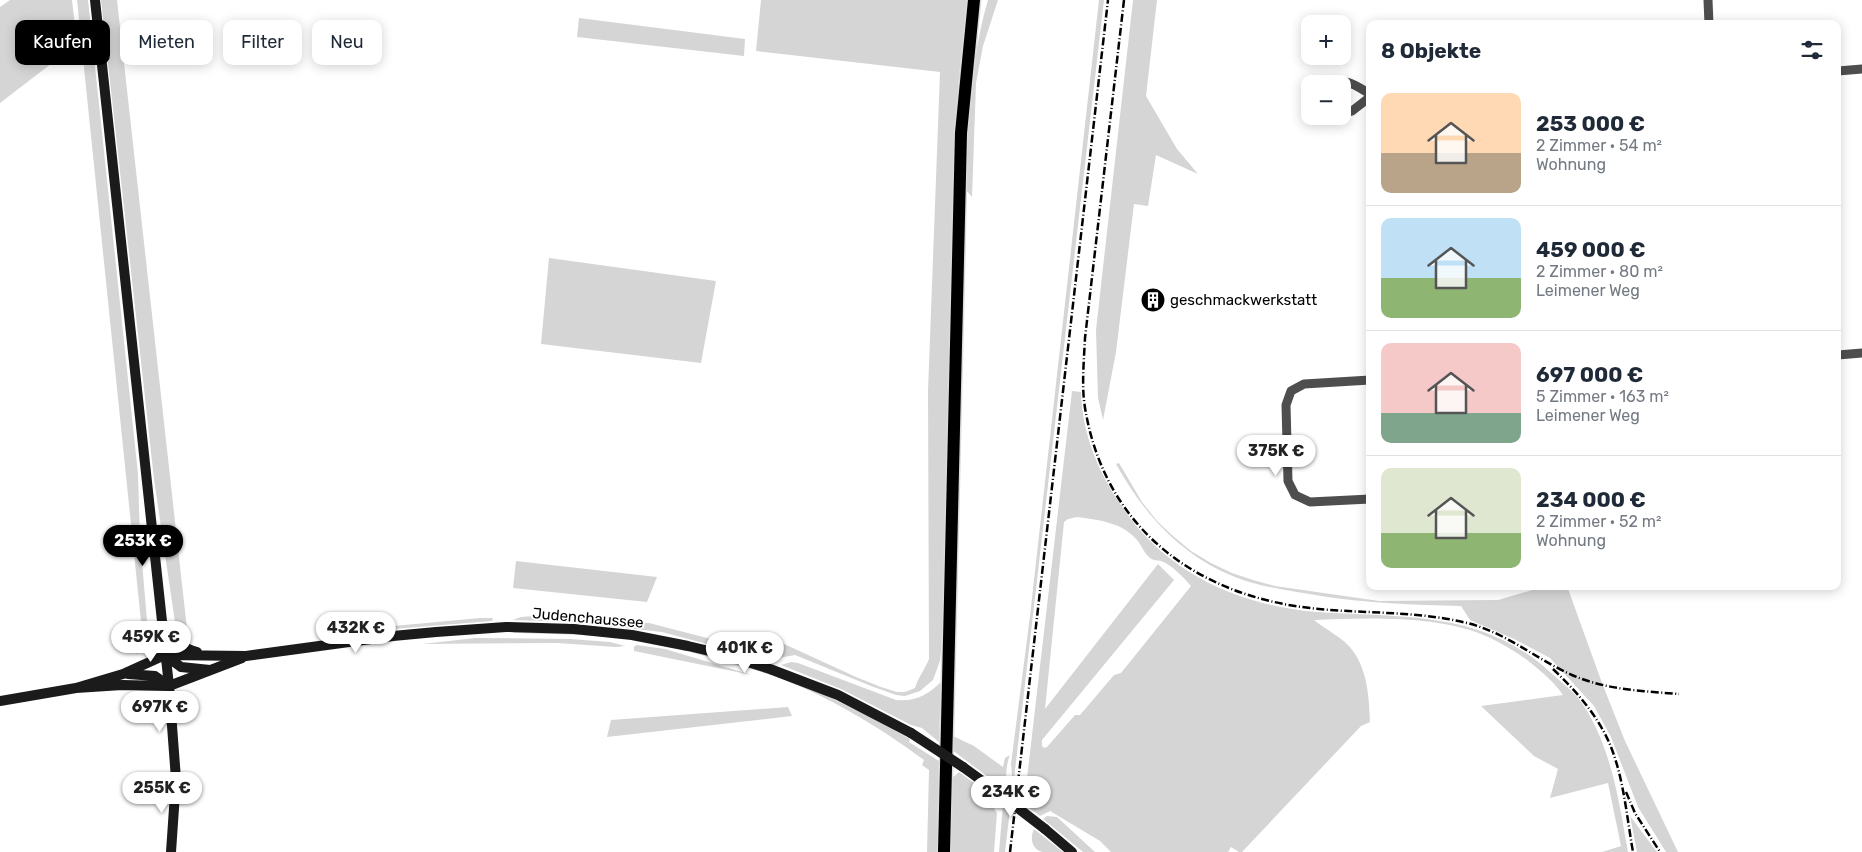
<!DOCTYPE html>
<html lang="de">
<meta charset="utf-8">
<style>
body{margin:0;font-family:Rubik,sans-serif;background:#f2f2f3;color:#1f2937;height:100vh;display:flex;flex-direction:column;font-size:19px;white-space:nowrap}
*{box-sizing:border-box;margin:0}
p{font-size:16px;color:#747a83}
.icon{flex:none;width:28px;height:28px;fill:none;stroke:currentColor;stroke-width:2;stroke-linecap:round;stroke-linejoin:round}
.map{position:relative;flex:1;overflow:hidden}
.panel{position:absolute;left:1366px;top:20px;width:475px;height:570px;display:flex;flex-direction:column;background:#fff;border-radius:10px;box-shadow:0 2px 12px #0003}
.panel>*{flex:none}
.banner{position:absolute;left:15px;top:20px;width:475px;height:45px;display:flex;gap:10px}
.buttons{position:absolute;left:1301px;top:15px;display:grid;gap:10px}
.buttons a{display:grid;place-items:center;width:50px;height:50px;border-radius:10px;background:#fff;box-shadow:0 2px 12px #0003;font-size:25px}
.price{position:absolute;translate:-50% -42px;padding:0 11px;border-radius:18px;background:#fff;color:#222;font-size:16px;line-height:32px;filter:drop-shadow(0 1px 2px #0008)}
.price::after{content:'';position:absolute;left:50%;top:30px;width:15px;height:11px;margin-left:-8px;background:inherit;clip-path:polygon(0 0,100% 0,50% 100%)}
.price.active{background:#000;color:#fff}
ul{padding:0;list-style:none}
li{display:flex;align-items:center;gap:15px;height:125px;padding:0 15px}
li+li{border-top:1px solid #e0e1e3}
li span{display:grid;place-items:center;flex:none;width:140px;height:100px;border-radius:10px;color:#555}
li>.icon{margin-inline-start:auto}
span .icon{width:60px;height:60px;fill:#fffc;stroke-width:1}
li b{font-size:21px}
h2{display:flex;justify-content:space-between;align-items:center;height:60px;padding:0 15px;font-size:21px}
.pill{padding:0 18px;border-radius:10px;background:#fff;box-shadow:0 2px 12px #0003;font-size:18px;line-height:45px}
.pill.active{background:#000;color:#fff}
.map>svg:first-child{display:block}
.green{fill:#d5d5d5;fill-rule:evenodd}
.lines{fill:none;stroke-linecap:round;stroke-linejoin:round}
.primary-casing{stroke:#dbdbdb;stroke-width:15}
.street{stroke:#4e4e4e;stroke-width:9}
.secondary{stroke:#1b1b1b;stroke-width:10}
.primary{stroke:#000;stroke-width:12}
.rail{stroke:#000;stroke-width:2.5;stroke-dasharray:8 2.5 1 2.5;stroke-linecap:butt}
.secondary-bridge{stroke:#1b1b1b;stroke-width:10}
.labels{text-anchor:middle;stroke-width:4;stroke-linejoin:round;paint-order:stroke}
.poi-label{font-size:15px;fill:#000;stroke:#fff;text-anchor:start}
.street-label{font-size:15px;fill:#000;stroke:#fff}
</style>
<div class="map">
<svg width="1862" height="852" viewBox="0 0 1862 852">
<rect width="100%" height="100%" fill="#fff"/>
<!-- green -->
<path class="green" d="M10,0H72L77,44L0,103V7Z
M77,0H88L138,474L140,539L148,632L145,649L136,654L142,631Z
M101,0H117L189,647L177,636L154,479Z
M761,0H968L959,76L955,149L944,617L940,661L933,680L920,691L905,696L896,695L871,686L795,655L767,660L662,632L571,622L513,620L521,617L534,616L597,618L649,623L742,647L760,646L782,643L856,677L881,687L897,692H905L915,688C918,678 925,669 929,659L928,391L940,72L756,51Z
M988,0H998L983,46L976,83L972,197L965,189C968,126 970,61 988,0Z
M1099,0H1104L1013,788L1011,764L1030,616Z
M1133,0H1157L1146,96L1177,149L1198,174L1156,155L1148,206L1134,204L1116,352L1103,420L1098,398L1096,330Z
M579,18L745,39L744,56L577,37Z
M549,258L716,281L701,363L541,344Z
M1072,391L1081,392C1082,434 1099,474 1123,508C1167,574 1241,606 1318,612C1404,618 1482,610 1550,672C1562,683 1576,693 1584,706C1612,750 1619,802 1628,852H1602L1621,846L1608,783L1550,798L1558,769L1534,756L1481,706L1563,695C1554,682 1543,673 1531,663C1518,653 1503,644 1488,637C1440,615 1367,618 1314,620C1326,630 1344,638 1353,651C1368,672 1369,698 1370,722L1361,726L1242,852H1239L1231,847L1228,852H1111L1100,841L1050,811L1040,816L1024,804ZM1077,517C1098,520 1122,522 1137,540C1142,546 1144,553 1150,558C1154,561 1157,560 1161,561C1172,565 1183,577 1191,586L1121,673L1114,675L1080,715H1075L1047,747L1044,748L1042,746V740L1174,580L1158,564L1045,709L1064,522L1068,519Z
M1119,463L1142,502L1157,521L1173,536L1191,551L1211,563L1232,573L1253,580L1275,586L1379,601L1498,600L1546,586H1567L1602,683L1625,741L1678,852H1666L1638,807L1611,737L1594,706L1550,658L1514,639L1470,620L1461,606C1413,605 1368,603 1321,596C1298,592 1275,589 1253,583C1190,565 1147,520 1116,464Z
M516,561L657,577L647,602L513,588Z
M480,618H493L492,621L393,629L394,626Z
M510,631L615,635L747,664L815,690L872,718L910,739L909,742L939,761L937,852H927L929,770L922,765L924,760C878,726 825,694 771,675C753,669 734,665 716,659C687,651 657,643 627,639C590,634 551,634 514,633Z
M476,638L570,639L610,642L625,646L616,647L557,643L422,644Z
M636,645L665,649L752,675L634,651V647Z
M791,662L798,663L896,700C915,702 928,695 941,682L939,742L922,728L911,725L841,689L781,665Z
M788,707L792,716L607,737L611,720Z
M953,736L974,746L1003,767L1005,758L1010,755C1005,766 1008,777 1003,788L952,750Z
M959,772L996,799C994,805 993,808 997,813L994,852H950L952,778Z
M1003,804L1010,810L1005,852H999Z
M1047,816L1057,817L1095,852H1083L1043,819Z
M1630,816L1657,852H1637Z
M1034,829L1063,852C1057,852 1048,852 1042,852C1031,849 1030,837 1034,829Z"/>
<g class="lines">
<defs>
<path id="primary" d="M944,852L961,133L974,0"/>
</defs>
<!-- primary casing -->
<use href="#primary" class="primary-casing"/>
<!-- street -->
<path class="street" d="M1708,0L1709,24
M1838,71L1862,69
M1330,84C1346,77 1356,86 1370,94
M1342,113L1352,111L1370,97
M1838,355L1862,353
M1370,380L1304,384L1291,391L1286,405L1288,481L1295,495L1310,502L1370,499"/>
<!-- secondary -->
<path class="secondary" d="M95,0L169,686L176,779L171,852
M162,628C173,640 182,648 197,652
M165,655L181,667L210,670
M128,674L155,676L169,686
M76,688L123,674L165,655L246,656L393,636L436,632L506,627L574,629L632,635L688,646L722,654L770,669L838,695L911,733
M0,701L76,688L122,685L169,686L242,658
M963,767L992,788
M1045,829L1072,852"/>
<!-- primary -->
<use href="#primary" class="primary"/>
<!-- rail -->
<path class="rail" d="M1124,0L1085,338C1084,359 1082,380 1084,401C1100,517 1182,588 1295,606C1352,615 1410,609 1467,623C1505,632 1536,659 1572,675C1606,690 1643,691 1679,694
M1553,669C1573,688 1591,708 1604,732C1623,767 1626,813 1633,852
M1626,792L1635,813L1660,852
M1010,852L1108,0"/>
<!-- secondary-bridge -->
<path class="secondary-bridge" d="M911,733L963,767
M992,788L1045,829"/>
</g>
<!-- icons -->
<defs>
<symbol id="building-disc" viewBox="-11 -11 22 22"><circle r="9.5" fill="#000" stroke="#fff"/><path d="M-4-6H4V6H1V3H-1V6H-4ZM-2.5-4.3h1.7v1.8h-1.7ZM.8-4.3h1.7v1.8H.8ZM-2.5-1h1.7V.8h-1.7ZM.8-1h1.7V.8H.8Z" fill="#fff"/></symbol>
</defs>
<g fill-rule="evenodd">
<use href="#building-disc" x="1139" y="286" width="28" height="28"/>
</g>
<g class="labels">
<!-- poi labels -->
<g class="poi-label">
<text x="1170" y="305">geschmackwerkstatt</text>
</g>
<!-- street labels -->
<g class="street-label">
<text transform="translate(588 618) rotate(5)" y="5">Judenchaussee</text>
</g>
</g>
</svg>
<div class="buttons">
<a>+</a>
<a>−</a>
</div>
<b class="price" style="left:1276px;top:477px">375K €</b>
<b class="price active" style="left:143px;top:567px">253K €</b>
<b class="price" style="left:356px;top:654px">432K €</b>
<b class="price" style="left:151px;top:663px">459K €</b>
<b class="price" style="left:745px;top:674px">401K €</b>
<b class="price" style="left:160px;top:733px">697K €</b>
<b class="price" style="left:162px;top:814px">255K €</b>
<b class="price" style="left:1011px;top:818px">234K €</b>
<div class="banner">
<a class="pill active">Kaufen</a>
<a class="pill">Mieten</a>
<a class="pill">Filter</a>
<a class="pill">Neu</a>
</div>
<section class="panel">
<h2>8 Objekte<svg class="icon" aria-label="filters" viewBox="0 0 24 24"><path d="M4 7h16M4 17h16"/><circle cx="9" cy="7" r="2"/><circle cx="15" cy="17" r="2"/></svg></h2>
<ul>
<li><span style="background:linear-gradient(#ffd9b3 60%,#b9a48a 0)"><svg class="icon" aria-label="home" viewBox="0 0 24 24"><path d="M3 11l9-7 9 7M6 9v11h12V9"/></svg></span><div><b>253 000 €</b><p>2 Zimmer · 54 m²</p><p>Wohnung</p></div></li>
<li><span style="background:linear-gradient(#bfe0f5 60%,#8fb573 0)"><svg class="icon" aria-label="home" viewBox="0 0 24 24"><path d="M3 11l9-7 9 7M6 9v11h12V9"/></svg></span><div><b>459 000 €</b><p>2 Zimmer · 80 m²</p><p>Leimener Weg</p></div></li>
<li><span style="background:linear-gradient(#f6c9c9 70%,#7fa58c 0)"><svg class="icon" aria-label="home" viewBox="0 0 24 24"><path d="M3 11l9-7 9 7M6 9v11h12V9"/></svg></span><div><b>697 000 €</b><p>5 Zimmer · 163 m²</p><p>Leimener Weg</p></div></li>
<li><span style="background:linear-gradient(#dfe7d0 65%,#8fb573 0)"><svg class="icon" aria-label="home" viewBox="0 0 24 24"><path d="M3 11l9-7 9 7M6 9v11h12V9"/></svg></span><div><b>234 000 €</b><p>2 Zimmer · 52 m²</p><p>Wohnung</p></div></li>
</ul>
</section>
</div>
